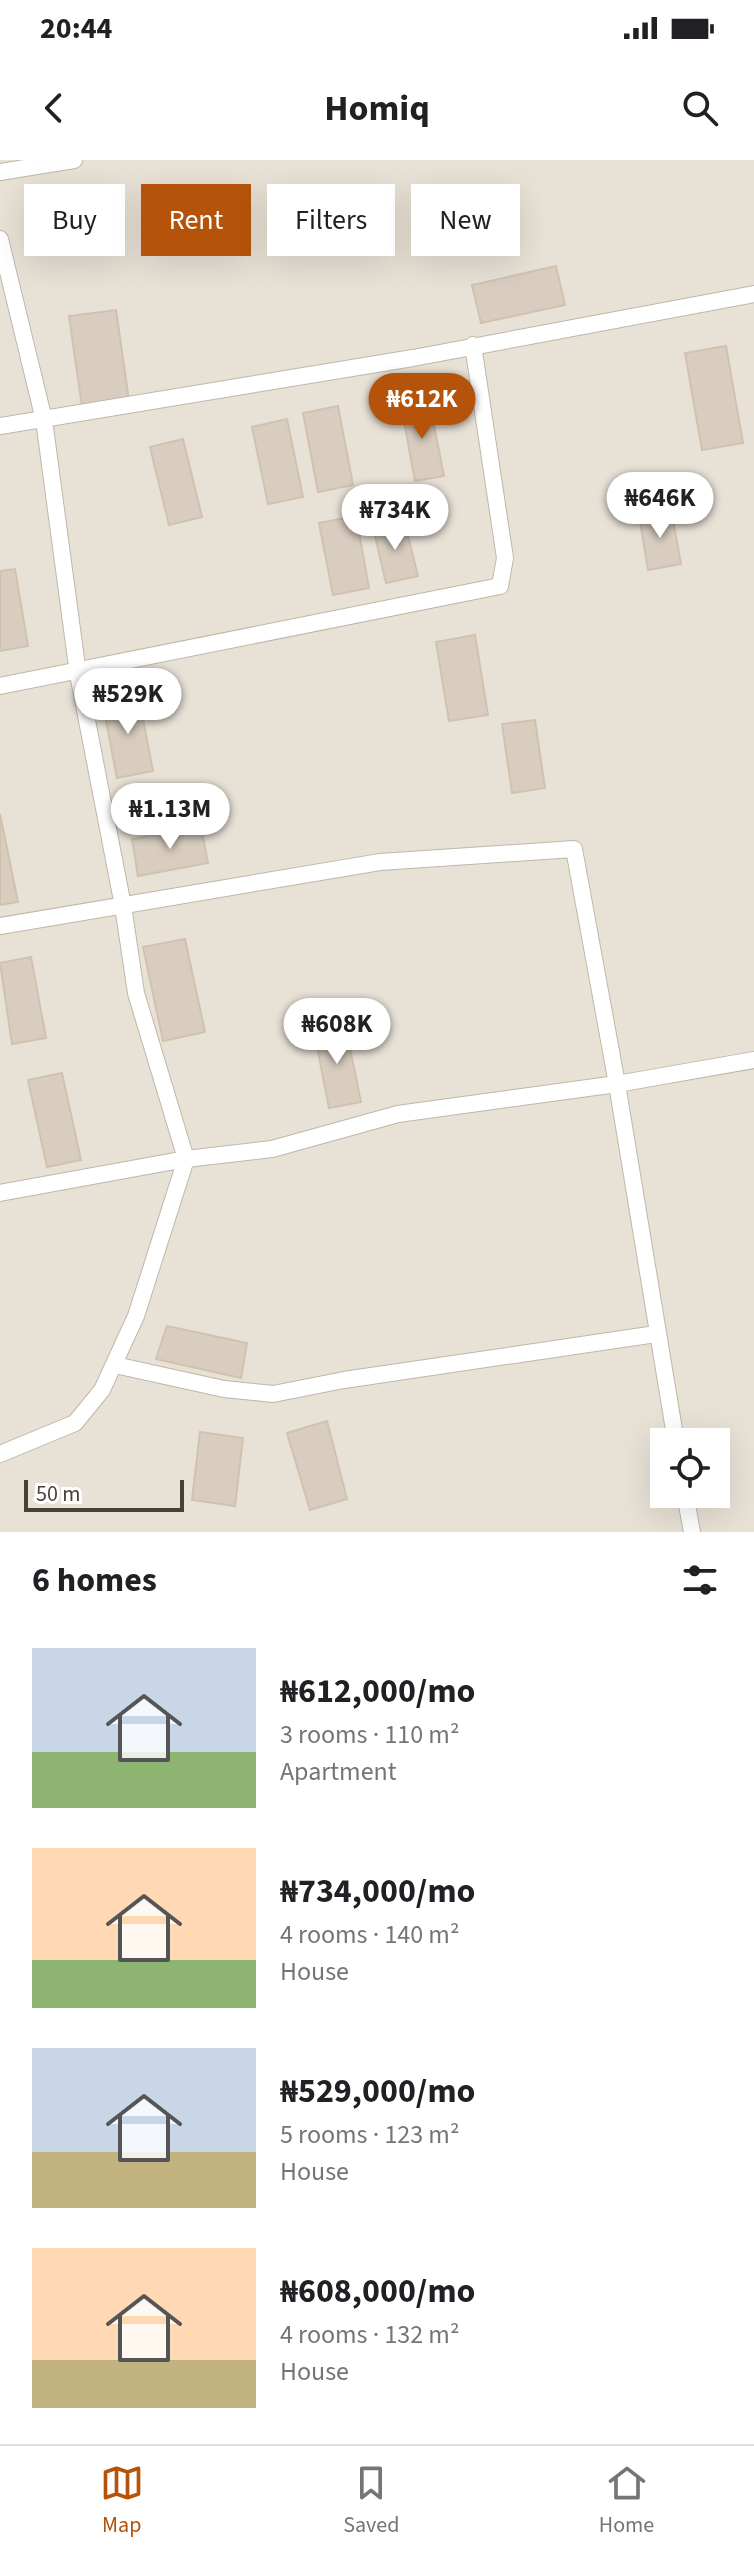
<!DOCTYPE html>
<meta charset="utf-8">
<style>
body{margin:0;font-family:"Source Sans 3",sans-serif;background:#f6f6f6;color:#202124;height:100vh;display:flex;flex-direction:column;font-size:30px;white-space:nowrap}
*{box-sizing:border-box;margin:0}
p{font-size:26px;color:#757577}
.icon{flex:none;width:44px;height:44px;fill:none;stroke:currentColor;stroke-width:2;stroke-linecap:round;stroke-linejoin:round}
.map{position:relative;height:1372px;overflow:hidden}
.drawer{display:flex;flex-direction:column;background:#fff;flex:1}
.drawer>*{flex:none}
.guide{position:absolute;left:24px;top:24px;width:706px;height:72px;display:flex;gap:16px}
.controls{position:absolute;left:650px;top:1268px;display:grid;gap:16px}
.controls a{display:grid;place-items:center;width:80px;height:80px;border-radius:0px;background:#fff;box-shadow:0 8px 32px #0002;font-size:40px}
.scale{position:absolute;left:24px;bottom:20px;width:160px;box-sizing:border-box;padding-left:8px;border:4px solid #484036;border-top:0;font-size:22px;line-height:28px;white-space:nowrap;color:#484036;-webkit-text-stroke:6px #fff;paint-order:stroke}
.price{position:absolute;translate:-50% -68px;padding:0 18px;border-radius:28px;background:#fff;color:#222;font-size:26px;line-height:52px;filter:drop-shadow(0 2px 4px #0008)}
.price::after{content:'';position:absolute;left:50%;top:48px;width:24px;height:18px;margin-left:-12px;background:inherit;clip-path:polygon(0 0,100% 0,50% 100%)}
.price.on{background:#b45309;color:#fff}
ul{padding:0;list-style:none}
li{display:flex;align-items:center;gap:24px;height:200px;padding:0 32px}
li span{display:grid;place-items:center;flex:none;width:224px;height:160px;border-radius:0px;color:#555}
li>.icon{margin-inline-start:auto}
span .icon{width:96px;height:96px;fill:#fffc;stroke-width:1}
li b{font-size:34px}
h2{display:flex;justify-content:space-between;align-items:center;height:96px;padding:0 32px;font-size:34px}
.tag{padding:0 28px;border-radius:0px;background:#fff;box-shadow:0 8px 32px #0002;font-size:28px;line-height:72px}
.tag.on{background:#b45309;color:#fff}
.status{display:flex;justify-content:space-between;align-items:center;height:56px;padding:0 40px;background:#fff;direction:ltr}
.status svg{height:22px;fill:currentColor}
header{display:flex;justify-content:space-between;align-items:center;height:104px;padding:0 32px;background:#fff;font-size:36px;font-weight:700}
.tab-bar{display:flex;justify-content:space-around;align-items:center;height:112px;border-top:2px solid #e0e0e0;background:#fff;font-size:22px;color:#757577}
.tab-bar a{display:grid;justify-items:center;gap:4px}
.tab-bar .on{color:#b45309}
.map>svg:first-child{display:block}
.residential{fill:#e8e1d6;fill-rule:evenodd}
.building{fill:#d9cdc0;stroke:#d1c2b0;stroke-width:2}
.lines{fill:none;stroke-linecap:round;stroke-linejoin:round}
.street-casing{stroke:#c0b7aa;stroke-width:18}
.street{stroke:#fff;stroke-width:16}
</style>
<div class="status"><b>20:44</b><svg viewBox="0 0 49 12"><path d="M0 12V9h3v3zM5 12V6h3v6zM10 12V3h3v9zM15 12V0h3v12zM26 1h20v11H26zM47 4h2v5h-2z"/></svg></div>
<header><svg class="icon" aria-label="back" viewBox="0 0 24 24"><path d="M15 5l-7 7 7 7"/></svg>Homiq<svg class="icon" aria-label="search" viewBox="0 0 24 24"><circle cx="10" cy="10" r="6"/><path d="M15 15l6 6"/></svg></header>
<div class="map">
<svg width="754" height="1372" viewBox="0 0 754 1372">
<rect width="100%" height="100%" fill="#f4f0e8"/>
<!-- residential -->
<path class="residential" d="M0,0H754V1372H0ZM664,1282H716V1334H664Z"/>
<!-- building -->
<path class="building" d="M556,106L565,145L481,163L472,125Z
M116,150L129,241L82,247L69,156Z
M726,186L743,283L702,290L685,193Z
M429,240L444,316L415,321L401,245Z
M338,246L353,325L318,332L303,253Z
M287,259L303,337L268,344L252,267Z
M183,279L202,357L169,365L150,287Z
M671,349L681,404L648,410L639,355Z
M356,356L369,428L333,435L319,363Z
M404,360L418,416L386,423L373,368Z
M15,409L28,486L0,491V411Z
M475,475L488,555L449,561L436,482Z
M138,533L153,611L117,618L102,540Z
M535,560L545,628L512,633L502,564Z
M0,654L18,742L0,745Z
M201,667L208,703L138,716L132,679Z
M185,779L205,872L163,881L143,787Z
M31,797L46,878L12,884L0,803Z
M345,864L361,942L329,948L314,871Z
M62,913L81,1000L47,1007L28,920Z
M167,1166L247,1183L241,1218L156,1199Z
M327,1261L347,1339L310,1350L287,1273Z
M200,1272L243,1278L235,1346L192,1340Z"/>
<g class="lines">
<defs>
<path id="street" d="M0,12L74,0
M0,79L44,260L78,514L123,746L136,833L186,999L136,1156L102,1230L75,1263L0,1294
M0,266L413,198L754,134
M0,526L500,426L505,398L473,185
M0,766L380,702L574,689L617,924L676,1282
M0,1033L186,999L272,989L398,954L617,924L754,900
M115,1205L224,1229L273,1234L344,1220L656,1174
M685,1334L692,1372"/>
</defs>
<!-- street casing -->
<use href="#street" class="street-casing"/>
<!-- street -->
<use href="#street" class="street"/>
</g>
</svg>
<div class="controls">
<a><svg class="icon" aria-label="locate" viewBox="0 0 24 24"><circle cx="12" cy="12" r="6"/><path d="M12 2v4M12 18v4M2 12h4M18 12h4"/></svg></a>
</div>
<div class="scale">50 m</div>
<b class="price on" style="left:422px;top:281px">₦612K</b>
<b class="price" style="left:660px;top:380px">₦646K</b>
<b class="price" style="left:395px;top:392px">₦734K</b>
<b class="price" style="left:128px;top:576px">₦529K</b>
<b class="price" style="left:170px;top:691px">₦1.13M</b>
<b class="price" style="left:337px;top:906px">₦608K</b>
<div class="guide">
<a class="tag">Buy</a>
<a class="tag on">Rent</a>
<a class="tag">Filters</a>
<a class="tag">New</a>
</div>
</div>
<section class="drawer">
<h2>6 homes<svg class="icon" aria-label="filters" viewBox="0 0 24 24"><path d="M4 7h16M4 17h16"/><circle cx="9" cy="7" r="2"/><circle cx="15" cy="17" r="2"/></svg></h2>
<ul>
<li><span style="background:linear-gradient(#c9d6e8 65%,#8fb573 0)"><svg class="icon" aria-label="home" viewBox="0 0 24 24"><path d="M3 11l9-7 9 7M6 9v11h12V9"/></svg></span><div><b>₦612,000/mo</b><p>3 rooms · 110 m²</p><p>Apartment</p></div></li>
<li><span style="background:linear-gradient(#ffd9b3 70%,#8fb573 0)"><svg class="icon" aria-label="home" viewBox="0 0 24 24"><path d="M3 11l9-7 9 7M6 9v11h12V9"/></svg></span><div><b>₦734,000/mo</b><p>4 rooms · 140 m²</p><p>House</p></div></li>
<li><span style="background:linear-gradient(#c9d6e8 65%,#c2b280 0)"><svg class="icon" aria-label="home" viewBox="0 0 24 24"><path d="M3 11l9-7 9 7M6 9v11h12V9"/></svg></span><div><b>₦529,000/mo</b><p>5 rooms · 123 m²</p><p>House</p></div></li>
<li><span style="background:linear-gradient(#ffd9b3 70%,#c2b280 0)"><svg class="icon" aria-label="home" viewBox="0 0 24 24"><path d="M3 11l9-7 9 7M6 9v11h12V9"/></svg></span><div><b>₦608,000/mo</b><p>4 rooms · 132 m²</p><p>House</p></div></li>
</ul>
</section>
<nav class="tab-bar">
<a class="on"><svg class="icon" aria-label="map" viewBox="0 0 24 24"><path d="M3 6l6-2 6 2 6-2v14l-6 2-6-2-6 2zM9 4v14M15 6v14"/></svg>Map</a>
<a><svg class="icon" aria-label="saved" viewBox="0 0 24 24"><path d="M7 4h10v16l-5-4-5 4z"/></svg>Saved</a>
<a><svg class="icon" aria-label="home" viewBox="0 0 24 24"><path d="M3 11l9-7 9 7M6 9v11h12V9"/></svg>Home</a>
</nav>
